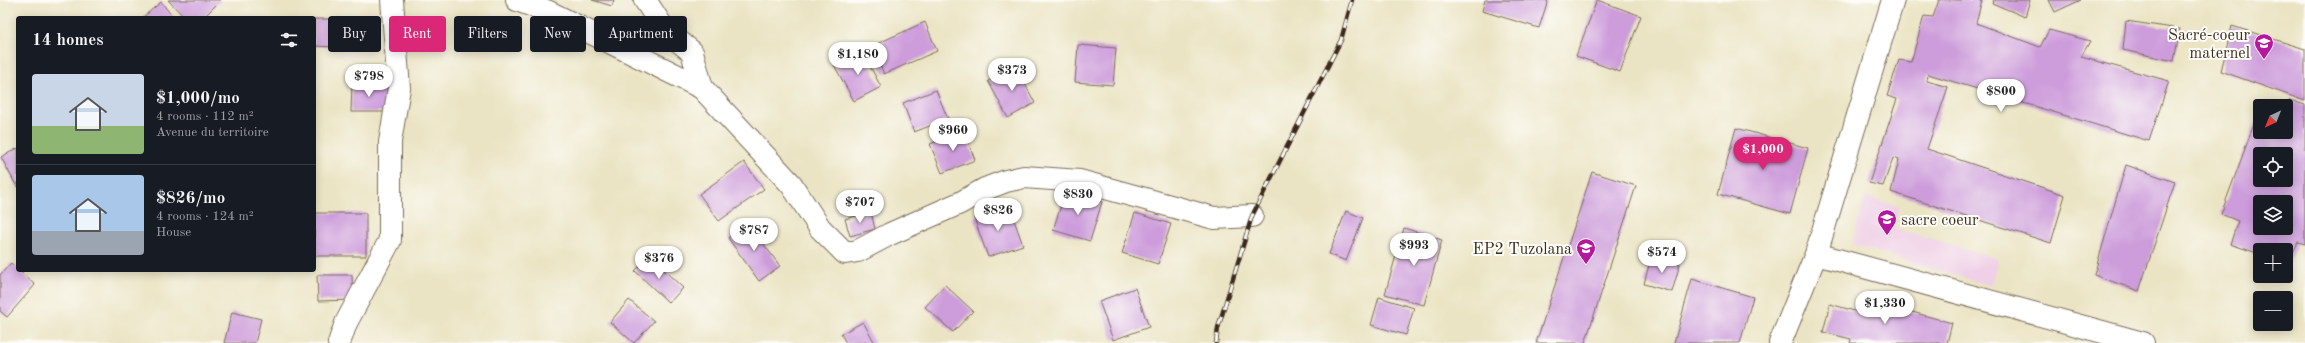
<!DOCTYPE html>
<meta charset="utf-8">
<style>
body{margin:0;font-family:"Old Standard TT",serif;background:#242831;color:#f1f3f6;height:100vh;display:flex;flex-direction:column;font-size:15px;white-space:nowrap}
*{box-sizing:border-box;margin:0}
p{font-size:13px;color:#9ea1a6}
.icon{flex:none;width:22px;height:22px;fill:none;stroke:currentColor;stroke-width:2;stroke-linecap:round;stroke-linejoin:round}
.map{position:relative;flex:1;overflow:hidden}
.details{position:absolute;left:16px;top:16px;width:300px;height:256px;display:flex;flex-direction:column;background:#171b24;border-radius:4px;box-shadow:0 2px 10px #0003}
.details>*{flex:none}
.top-card{position:absolute;left:328px;top:16px;width:380px;height:36px;display:flex;gap:8px}
.needle{width:26px;rotate:223deg}
.buttons{position:absolute;left:2253px;top:99px;display:grid;gap:8px}
.buttons a{display:grid;place-items:center;width:40px;height:40px;border-radius:4px;background:#171b24;box-shadow:0 2px 10px #0003;font-size:20px}
.price{position:absolute;translate:-50% -34px;padding:0 9px;border-radius:14px;background:#fff;color:#222;font-size:13px;line-height:26px;filter:drop-shadow(0 1px 2px #0008)}
.price::after{content:'';position:absolute;left:50%;top:24px;width:12px;height:9px;margin-left:-6px;background:inherit;clip-path:polygon(0 0,100% 0,50% 100%)}
.price.active{background:#db2777;color:#fff}
ul{padding:0;list-style:none}
li{display:flex;align-items:center;gap:12px;height:100px;padding:0 16px}
li+li{border-top:1px solid #363941}
li span{display:grid;place-items:center;flex:none;width:112px;height:80px;border-radius:4px;color:#555}
li>.icon{margin-inline-start:auto}
span .icon{width:48px;height:48px;fill:#fffc;stroke-width:1}
li b{font-size:17px}
h2{display:flex;justify-content:space-between;align-items:center;height:48px;padding:0 16px;font-size:17px}
.chip{padding:0 14px;border-radius:4px;background:#171b24;box-shadow:0 2px 10px #0003;font-size:14px;line-height:36px}
.chip.active{background:#db2777;color:#fff}
.map>svg:first-child{display:block}
.built{fill:#efd0e6}
.building{fill:#cd9ddb;fill-rule:evenodd}
.lines{fill:none;stroke-linecap:round;stroke-linejoin:round}
.street-casing{stroke:#796b58;stroke-width:24}
.street{stroke:#fff;stroke-width:22}
.rail-casing{stroke:#3b2a1e;stroke-width:4.5}
.rail{stroke:#fdfcf7;stroke-width:3;stroke-dasharray:9;stroke-linecap:butt}
.labels{text-anchor:middle;stroke-width:4;stroke-linejoin:round;paint-order:stroke}
.poi-label{font-size:16px;fill:#3b2a1e;stroke:#fdfcf7;text-anchor:end}
</style>
<div class="map">
<svg width="2305" height="343" viewBox="0 0 2305 343">
<rect width="100%" height="100%" fill="#fdfcf7"/>
<filter id="ink" filterUnits="userSpaceOnUse"><feTurbulence type="fractalNoise" baseFrequency=".025" numOctaves="2"/><feDisplacementMap in="SourceGraphic" scale="8" xChannelSelector="R" yChannelSelector="G"/><feConvolveMatrix kernelMatrix="1 2 1 2 8 2 1 2 1" color-interpolation-filters="sRGB"/></filter>
<filter id="wash" filterUnits="userSpaceOnUse"><feTurbulence type="fractalNoise" baseFrequency=".012" numOctaves="4" result="noise"/><feDisplacementMap in="SourceGraphic" scale="16" xChannelSelector="R" yChannelSelector="G"/><feGaussianBlur stdDeviation="0.9" result="paint"/><feColorMatrix in="noise" values="0 0 0 0 0 0 0 0 0 0 0 0 0 0 0 0 0 1.4 0 .05"/><feComposite in="paint" operator="in"/></filter>
<g filter="url(#wash)">
<rect width="100%" height="100%" fill="#ebe4c4"/>
<!-- built -->
<path class="built" d="M1865,197L1899,207L1892,227L1999,259L1991,286L1852,244Z"/>
<g id="blocks">
<!-- building -->
<path class="building" d="M168,0H221L203,18H185Z
M592,0H614L612,6Z
M1485,0H1548L1539,28L1482,11Z
M1597,0L1641,16L1620,72L1576,56Z
M1939,0H1982L1976,23L2040,47L2049,30L2090,41L2081,57L2169,81L2149,141L1928,74L1927,81L1948,87L1927,149L2065,195L2051,243L1891,192L1899,160L1893,158L1883,186L1869,183L1897,99L1887,96L1899,60L1911,62L1924,16L1933,17Z
M1993,0H2030L2025,17L1992,3Z
M2049,0H2081L2055,12Z
M161,2L174,18H142Z
M314,19H335L334,47L314,46Z
M2126,21L2180,29L2174,61L2123,50Z
M925,22L937,51L884,74L872,46Z
M2232,26L2305,49V101L2221,71Z
M1078,45L1116,48L1113,85L1075,82Z
M862,51L881,87L854,101L834,65Z
M1016,67L1035,103L1008,118L988,81Z
M352,83H387V112H351Z
M936,90L948,119L914,132L903,103Z
M2290,100L2305,105V244L2298,242L2288,263L2286,250H2260V254L2230,244L2238,221L2221,214L2260,108V132H2286V107ZM2260,154H2286V180H2260ZM2260,202H2286V228H2260Z
M1736,128L1808,148L1790,214L1718,194Z
M964,131L975,160L942,173L930,144Z
M18,148V187H17L1,157Z
M744,162L764,189L719,221L699,194Z
M2126,165L2175,182L2139,291L2094,275Z
M1592,172L1636,186L1585,343H1536Z
M1066,190L1102,202L1090,241L1053,230Z
M1009,206L1023,245L988,257L974,218Z
M1346,211L1363,218L1346,261L1329,254Z
M871,212L875,229L850,236L845,219Z
M314,213H366V256H315Z
M1135,213L1171,224L1158,264L1122,253Z
M748,223L780,266L759,281L728,238Z
M1404,228L1442,240L1424,305L1385,294Z
M649,256L683,288L669,303L635,271Z
M1651,257L1680,264L1672,292L1644,284Z
M11,263L35,285L7,317L0,311V275Z
M317,275H352L353,300L318,301Z
M1692,279L1753,297L1740,343H1674Z
M945,285L973,311L953,332L925,307Z
M1135,288L1149,327L1113,340L1099,301Z
M1379,297L1414,308L1406,335L1371,325Z
M1862,298L1952,323L1947,343H1850L1851,339L1823,332L1830,304L1858,312Z
M629,300L654,321L634,343L610,322Z
M232,312L261,319L255,343H224Z
M863,322L875,343H846L841,334Z"/>
</g>
</g>
<g filter="url(#ink)">
<use href="#blocks" fill-opacity="0" stroke="#796b58" stroke-width="1"/>
<g class="lines">
<defs>
<path id="street" d="M517,0L549,12L702,88L791,184L820,228L845,253L858,251L890,234L960,203L985,189L1006,181L1024,177L1080,181L1214,218L1252,216
M645,0L664,29L692,52L702,88
M1816,254L2143,343
M339,343L346,323L390,240V142L399,88L392,0
M1780,343L1816,254L1893,0"/>
</defs>
<!-- street casing -->
<use href="#street" class="street-casing"/>
<!-- street -->
<use href="#street" class="street"/>
<defs>
<path id="rail" d="M1216,343L1218,328L1252,216L1341,40L1352,0"/>
</defs>
<!-- rail casing -->
<use href="#rail" class="rail-casing"/>
<!-- rail -->
<use href="#rail" class="rail"/>
</g>
</g>
<!-- icons -->
<defs>
<symbol id="school-pin" viewBox="-11 -11 22 30"><path d="M0 17L-7.5 6A9.5 9.5 0 1 1 7.5 6Z" fill="#b5179e" stroke="#fdfcf7"/><path d="M0-5L7-2L0 1L-7-2ZM-4 1L0 2.5L4 1V4Q0 6-4 4Z" fill="#fff"/></symbol>
</defs>
<g fill-rule="evenodd">
<use href="#school-pin" x="2253" y="32" width="22" height="30"/>
<use href="#school-pin" x="1876" y="208" width="22" height="30"/>
<use href="#school-pin" x="1575" y="237" width="22" height="30"/>
</g>
<g class="labels">
<!-- poi labels -->
<g class="poi-label">
<text x="2250" y="40">Sacré-coeur<tspan x="2250" dy="18">maternel</tspan></text>
<text x="1901" y="225" text-anchor="start">sacre coeur</text>
<text x="1572" y="254">EP2 Tuzolana</text>
</g>
</g>
</svg>
<div class="buttons">
<a><svg class="needle" viewBox="-14 -14 28 28"><path d="M0-13l5 13h-10z" fill="#e53935"/><path d="M0 13l5-13h-10z" fill="#9ea1a6"/></svg></a>
<a><svg class="icon" aria-label="locate" viewBox="0 0 24 24"><circle cx="12" cy="12" r="6"/><path d="M12 2v4M12 18v4M2 12h4M18 12h4"/></svg></a>
<a><svg class="icon" aria-label="layers" viewBox="0 0 24 24"><path d="M12 4l9 5-9 5-9-5zM3 14l9 5 9-5"/></svg></a>
<a>+</a>
<a>−</a>
</div>
<b class="price" style="left:858px;top:76px">$1,180</b>
<b class="price" style="left:1012px;top:92px">$373</b>
<b class="price" style="left:369px;top:98px">$798</b>
<b class="price" style="left:2001px;top:113px">$800</b>
<b class="price" style="left:953px;top:152px">$960</b>
<b class="price active" style="left:1763px;top:171px">$1,000</b>
<b class="price" style="left:1078px;top:216px">$830</b>
<b class="price" style="left:860px;top:224px">$707</b>
<b class="price" style="left:998px;top:232px">$826</b>
<b class="price" style="left:754px;top:252px">$787</b>
<b class="price" style="left:1414px;top:267px">$993</b>
<b class="price" style="left:1662px;top:274px">$574</b>
<b class="price" style="left:659px;top:280px">$376</b>
<b class="price" style="left:1885px;top:325px">$1,330</b>
<div class="top-card">
<a class="chip">Buy</a>
<a class="chip active">Rent</a>
<a class="chip">Filters</a>
<a class="chip">New</a>
<a class="chip">Apartment</a>
</div>
<section class="details">
<h2>14 homes<svg class="icon" aria-label="filters" viewBox="0 0 24 24"><path d="M4 7h16M4 17h16"/><circle cx="9" cy="7" r="2"/><circle cx="15" cy="17" r="2"/></svg></h2>
<ul>
<li><span style="background:linear-gradient(#c9d6e8 65%,#8fb573 0)"><svg class="icon" aria-label="home" viewBox="0 0 24 24"><path d="M3 11l9-7 9 7M6 9v11h12V9"/></svg></span><div><b>$1,000/mo</b><p>4 rooms · 112 m²</p><p>Avenue du territoire</p></div></li>
<li><span style="background:linear-gradient(#a9c7e8 70%,#9aa5b1 0)"><svg class="icon" aria-label="home" viewBox="0 0 24 24"><path d="M3 11l9-7 9 7M6 9v11h12V9"/></svg></span><div><b>$826/mo</b><p>4 rooms · 124 m²</p><p>House</p></div></li>
</ul>
</section>
</div>
